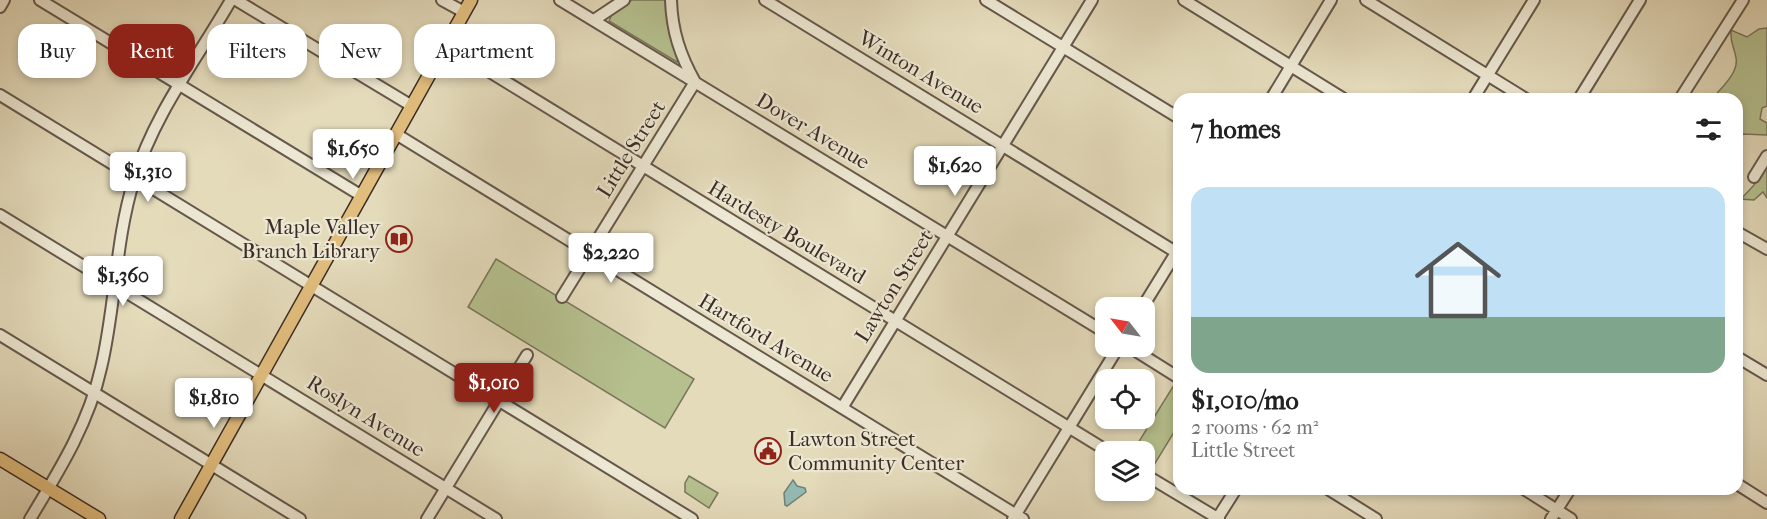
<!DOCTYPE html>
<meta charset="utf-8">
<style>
body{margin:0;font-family:"IM FELL French Canon",serif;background:#f6f6f6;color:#222;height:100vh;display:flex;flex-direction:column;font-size:22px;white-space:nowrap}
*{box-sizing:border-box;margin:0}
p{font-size:20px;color:#767676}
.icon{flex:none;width:33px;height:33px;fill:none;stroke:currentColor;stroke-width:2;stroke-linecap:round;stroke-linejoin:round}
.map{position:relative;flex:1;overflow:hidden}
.side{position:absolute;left:1173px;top:93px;width:570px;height:402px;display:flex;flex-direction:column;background:#fff;border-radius:18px;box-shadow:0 3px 9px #0003}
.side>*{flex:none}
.guide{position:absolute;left:18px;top:24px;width:570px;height:54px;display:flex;gap:12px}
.needle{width:39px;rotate:301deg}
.tools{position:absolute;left:1095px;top:297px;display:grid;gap:12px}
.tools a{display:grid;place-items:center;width:60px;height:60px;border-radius:12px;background:#fff;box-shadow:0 3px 9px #0003;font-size:30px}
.price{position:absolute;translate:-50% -51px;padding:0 14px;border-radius:6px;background:#fff;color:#222;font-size:20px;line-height:39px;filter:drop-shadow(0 2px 3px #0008)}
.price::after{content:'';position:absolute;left:50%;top:36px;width:18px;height:14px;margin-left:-9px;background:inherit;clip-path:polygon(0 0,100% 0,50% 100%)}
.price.selected{background:#8f2418;color:#fff}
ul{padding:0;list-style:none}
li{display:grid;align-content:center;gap:12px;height:318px;padding:0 18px}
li+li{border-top:2px solid #e0e0e0}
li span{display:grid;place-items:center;height:186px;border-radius:18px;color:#555}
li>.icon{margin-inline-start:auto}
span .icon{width:108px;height:108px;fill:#fffc;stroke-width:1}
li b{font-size:26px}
h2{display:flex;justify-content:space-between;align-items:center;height:72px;padding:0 18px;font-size:26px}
.pill{padding:0 21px;border-radius:18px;background:#fff;box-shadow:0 3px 9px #0003;font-size:21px;line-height:54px}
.pill.selected{background:#8f2418;color:#fff}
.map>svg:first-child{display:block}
.green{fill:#b6c08f;stroke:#79765b;stroke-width:1.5}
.water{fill:#95bbb3;stroke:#71827b;stroke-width:1.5}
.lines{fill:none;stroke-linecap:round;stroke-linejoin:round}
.minor-casing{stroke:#66584c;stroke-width:14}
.major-casing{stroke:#3c2c27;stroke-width:15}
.minor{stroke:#ede8d3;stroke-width:10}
.major{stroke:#e2be7e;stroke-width:12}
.labels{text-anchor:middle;stroke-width:4.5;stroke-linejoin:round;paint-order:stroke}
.street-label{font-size:21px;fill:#3c2c27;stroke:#ede8d3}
.poi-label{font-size:21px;fill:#3c2c27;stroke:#ede8d3;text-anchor:end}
</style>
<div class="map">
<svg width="1767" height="519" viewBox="0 0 1767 519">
<rect width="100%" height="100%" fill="#e4dbbb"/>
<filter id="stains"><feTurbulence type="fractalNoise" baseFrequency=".00333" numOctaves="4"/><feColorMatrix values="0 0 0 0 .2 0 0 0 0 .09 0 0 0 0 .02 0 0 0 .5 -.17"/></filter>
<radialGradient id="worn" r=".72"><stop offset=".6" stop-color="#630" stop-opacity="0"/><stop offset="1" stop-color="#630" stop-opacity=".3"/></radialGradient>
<!-- green -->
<path class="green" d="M632,0H667L668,23L678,59L677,62L609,21L612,14Z
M1767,28V106L1762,108L1760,119L1767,123V135L1743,134L1737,142V99H1712C1720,89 1739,73 1736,58C1734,45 1730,45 1731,30L1747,37L1759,29Z
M1767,163V198L1763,192L1754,200L1741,199L1754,185Z
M496,259L694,379L665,428L468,307Z
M1174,385L1179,388V424L1154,465L1145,459L1144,452L1133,451Z
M689,476L718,493L709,508L685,492V483Z"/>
<!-- water -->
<path class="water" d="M793,480L797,486L805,488L806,492L787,506L785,505L784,493Z"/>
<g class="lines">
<defs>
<path id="minor" d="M40,0L362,196
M236,0L412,106
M442,0L464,12
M560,0L1106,333
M765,0L1179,254
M986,0L1179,118
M1184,0L1344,99
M1366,0L1526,99
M0,7L4,0
M594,20L624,0
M446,45L1109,452
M0,95L692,519
M1271,99L1331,0
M1473,99L1534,0
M1579,99L1640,0
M1680,99L1743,0
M396,134L1023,519
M1754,177L1767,156
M0,215L496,519
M1737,232L1767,249
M562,297L695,82C680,55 672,31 671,0
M1142,308L1179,248
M0,335L300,519
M1128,346L1179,378
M1737,357L1767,375
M842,408L1092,0
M1144,474L1219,519
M1737,484L1767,503
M1328,489L1376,519
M1524,489L1571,519
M30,519C59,471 89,423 101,368C116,305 115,241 134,180C154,114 197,59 231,0
M427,519L527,355
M1013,519L1119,346
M1217,519L1236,489
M1551,519L1570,489"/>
<path id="major" d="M0,459L99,519
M181,519L471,0"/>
</defs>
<!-- minor casing -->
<use href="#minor" class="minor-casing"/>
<!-- major casing -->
<use href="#major" class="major-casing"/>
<!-- minor -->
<use href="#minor" class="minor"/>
<!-- major -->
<use href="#major" class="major"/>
</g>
<!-- icons -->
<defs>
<symbol id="library-ring" viewBox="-11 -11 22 22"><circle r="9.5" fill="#ede8d3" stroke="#8f2418" stroke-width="1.5"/><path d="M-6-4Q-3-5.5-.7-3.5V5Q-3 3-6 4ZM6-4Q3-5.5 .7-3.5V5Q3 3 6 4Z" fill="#8f2418"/></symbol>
<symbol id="civic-ring" viewBox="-11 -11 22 22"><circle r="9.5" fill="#ede8d3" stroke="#8f2418" stroke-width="1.5"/><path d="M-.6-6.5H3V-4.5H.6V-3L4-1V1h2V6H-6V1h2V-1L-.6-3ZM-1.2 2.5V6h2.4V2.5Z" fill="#8f2418"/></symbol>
</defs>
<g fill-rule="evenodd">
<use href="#library-ring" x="384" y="224" width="30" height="30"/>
<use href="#civic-ring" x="753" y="436" width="30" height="30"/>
</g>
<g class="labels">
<!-- street labels -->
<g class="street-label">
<text transform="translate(921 72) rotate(31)" y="7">Winton Avenue</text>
<text transform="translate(813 131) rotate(31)" y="7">Dover Avenue</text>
<text transform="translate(631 149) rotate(-58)" y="7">Little Street</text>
<text transform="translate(787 232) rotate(31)" y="7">Hardesty Boulevard</text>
<text transform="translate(894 286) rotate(-58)" y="7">Lawton Street</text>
<text transform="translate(766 338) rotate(31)" y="7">Hartford Avenue</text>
<text transform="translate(366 416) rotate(32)" y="7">Roslyn Avenue</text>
</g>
<!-- poi labels -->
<g class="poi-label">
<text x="380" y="234">Maple Valley<tspan x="380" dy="24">Branch Library</tspan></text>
<text x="788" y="446" text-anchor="start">Lawton Street<tspan x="788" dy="24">Community Center</tspan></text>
</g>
</g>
<rect width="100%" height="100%" filter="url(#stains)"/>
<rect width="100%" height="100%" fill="url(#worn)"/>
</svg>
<div class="tools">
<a><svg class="needle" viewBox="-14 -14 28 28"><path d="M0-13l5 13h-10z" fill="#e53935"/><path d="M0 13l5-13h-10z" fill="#767676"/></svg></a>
<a><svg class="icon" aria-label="locate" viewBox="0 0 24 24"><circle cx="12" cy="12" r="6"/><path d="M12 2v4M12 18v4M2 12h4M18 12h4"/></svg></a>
<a><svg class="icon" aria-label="layers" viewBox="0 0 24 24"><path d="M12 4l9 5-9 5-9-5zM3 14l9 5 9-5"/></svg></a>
</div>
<b class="price" style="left:353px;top:180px">$1,650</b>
<b class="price" style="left:955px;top:197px">$1,620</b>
<b class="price" style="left:148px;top:203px">$1,310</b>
<b class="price" style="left:611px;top:284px">$2,220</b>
<b class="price" style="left:123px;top:307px">$1,360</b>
<b class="price selected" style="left:494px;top:414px">$1,010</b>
<b class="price" style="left:214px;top:429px">$1,810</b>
<div class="guide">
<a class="pill">Buy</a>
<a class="pill selected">Rent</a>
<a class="pill">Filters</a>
<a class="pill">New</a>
<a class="pill">Apartment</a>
</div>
<section class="side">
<h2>7 homes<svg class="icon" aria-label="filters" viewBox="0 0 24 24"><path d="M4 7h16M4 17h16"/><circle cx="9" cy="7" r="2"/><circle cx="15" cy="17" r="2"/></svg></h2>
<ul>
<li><span style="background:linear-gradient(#bfe0f5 70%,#7fa58c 0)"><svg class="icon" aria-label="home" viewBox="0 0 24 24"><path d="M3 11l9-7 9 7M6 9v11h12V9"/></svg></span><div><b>$1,010/mo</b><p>2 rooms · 62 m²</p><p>Little Street</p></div></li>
</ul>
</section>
</div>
